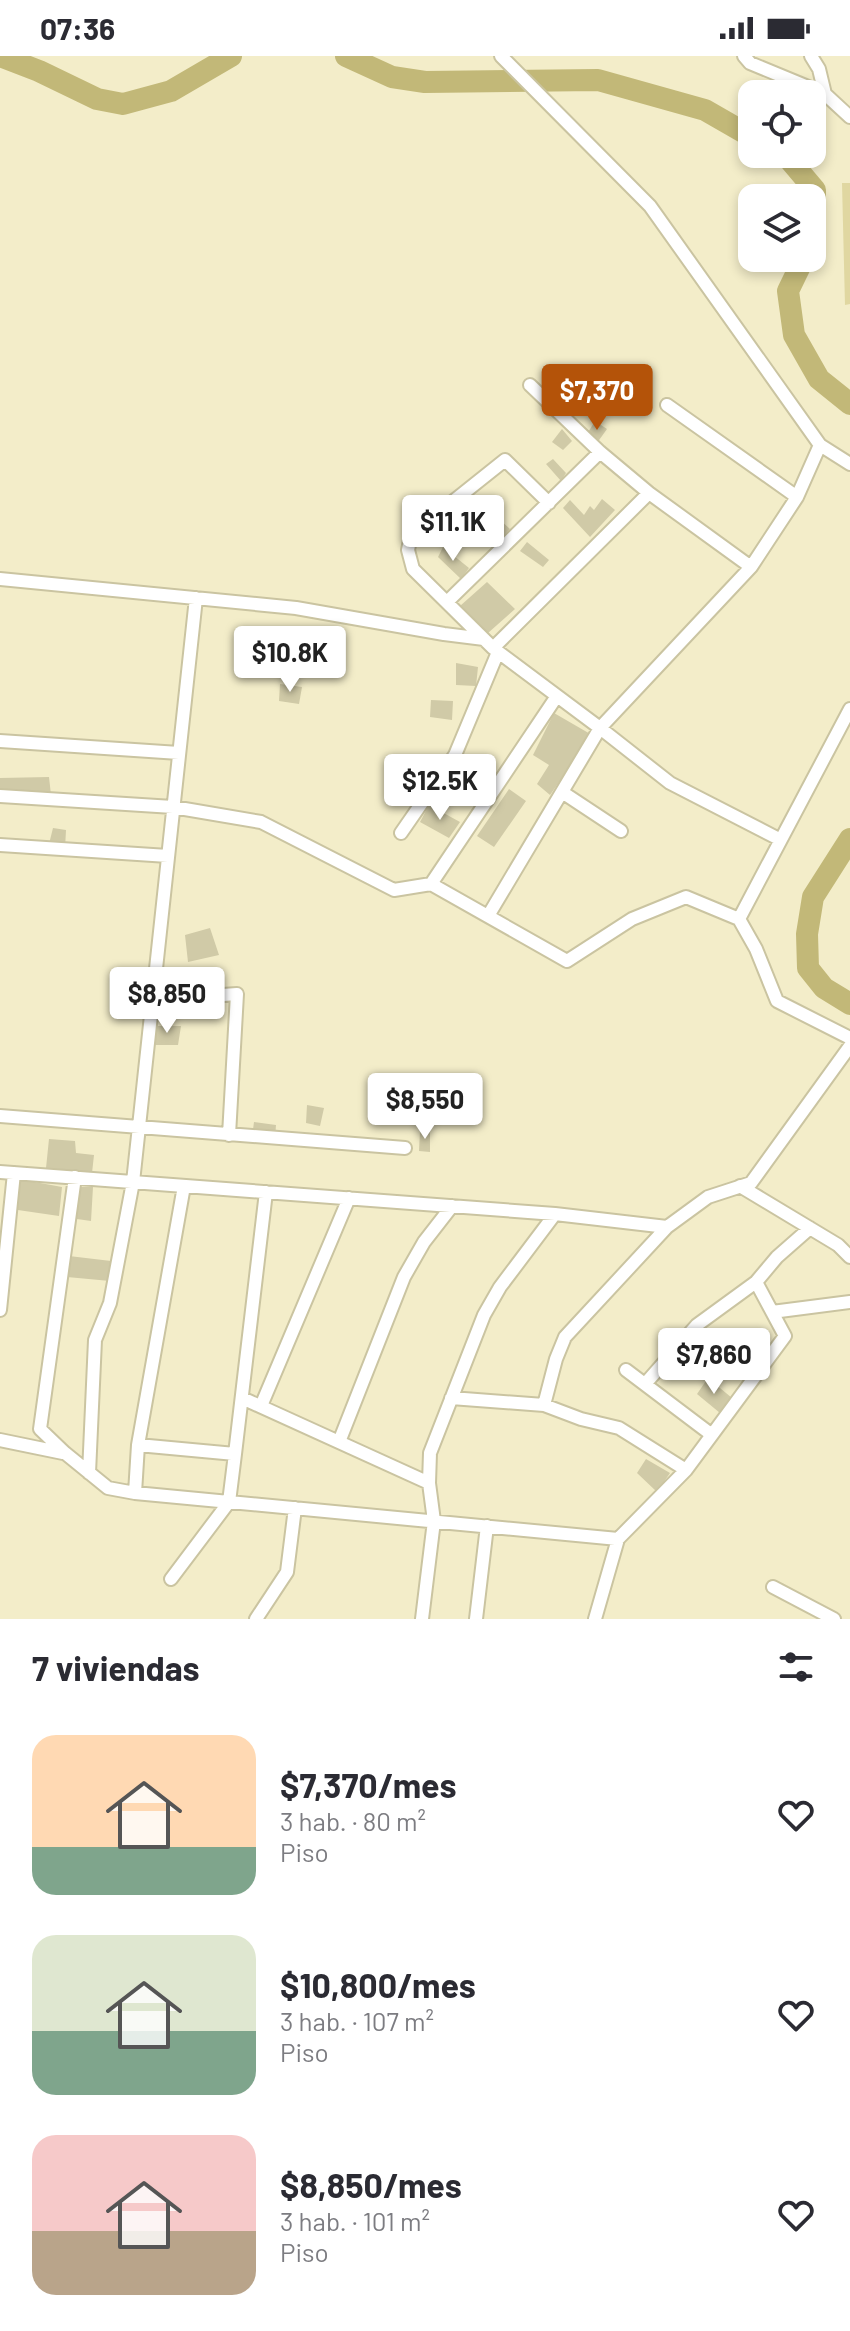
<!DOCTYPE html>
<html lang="es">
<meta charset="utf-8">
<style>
body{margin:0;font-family:Barlow,sans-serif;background:#f7f7f7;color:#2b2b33;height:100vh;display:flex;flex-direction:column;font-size:30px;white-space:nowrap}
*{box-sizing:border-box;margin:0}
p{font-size:26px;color:#7c7c81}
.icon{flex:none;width:44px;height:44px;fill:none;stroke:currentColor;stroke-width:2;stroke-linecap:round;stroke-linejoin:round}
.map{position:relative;height:1563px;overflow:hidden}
.panel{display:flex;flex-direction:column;background:#fff;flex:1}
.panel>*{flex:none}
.fabs{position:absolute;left:738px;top:24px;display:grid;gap:16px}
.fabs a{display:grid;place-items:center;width:88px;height:88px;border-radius:16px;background:#fff;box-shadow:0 4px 12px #0003;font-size:40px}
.price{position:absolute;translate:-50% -68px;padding:0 18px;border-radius:8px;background:#fff;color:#222;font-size:26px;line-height:52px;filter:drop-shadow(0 2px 4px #0008)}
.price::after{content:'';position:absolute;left:50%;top:48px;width:24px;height:18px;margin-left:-12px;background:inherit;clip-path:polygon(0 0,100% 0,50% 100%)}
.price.selected{background:#b45309;color:#fff}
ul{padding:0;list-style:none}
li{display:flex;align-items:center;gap:24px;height:200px;padding:0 32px}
li span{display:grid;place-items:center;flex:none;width:224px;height:160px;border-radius:24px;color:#555}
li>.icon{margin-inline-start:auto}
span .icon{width:96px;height:96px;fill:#fffc;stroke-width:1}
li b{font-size:34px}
h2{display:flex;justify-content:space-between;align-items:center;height:96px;padding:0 32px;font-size:34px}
.status{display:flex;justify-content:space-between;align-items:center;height:56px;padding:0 40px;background:#fff;direction:ltr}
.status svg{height:22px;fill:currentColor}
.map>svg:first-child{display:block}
.green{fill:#e0d7a1}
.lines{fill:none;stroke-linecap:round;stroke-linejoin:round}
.river{stroke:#c2b878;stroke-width:22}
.building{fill:#d0caa7}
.street-casing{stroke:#cac4a1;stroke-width:16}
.street{stroke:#fff;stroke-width:12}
</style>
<div class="status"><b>07:36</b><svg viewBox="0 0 49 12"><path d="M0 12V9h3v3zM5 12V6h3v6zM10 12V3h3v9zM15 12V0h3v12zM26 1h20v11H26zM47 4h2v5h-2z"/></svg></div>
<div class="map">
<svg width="850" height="1563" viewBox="0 0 850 1563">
<rect width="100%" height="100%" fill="#f3edc9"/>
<!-- green -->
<path class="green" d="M842,127H850V248L845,249Z"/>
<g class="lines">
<!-- river -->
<path class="river" d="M0,0L39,15L97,43L123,48L171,35L231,0
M346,0L392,21L425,26L598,24L705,54L752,81
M781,98L788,102L815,134V171L812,180
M804,202L788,235L794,279L819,323L850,348
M850,783L813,841L807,878L808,912L824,932L850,948"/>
</g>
<!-- building -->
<path class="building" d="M595,365L607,373L597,387L587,378Z
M562,373L572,385L563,394L552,386Z
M553,403L566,417L561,425L546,408Z
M602,443L615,454L590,481L563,452L570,444L584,459L590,450L594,454Z
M486,451L510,473L495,489L475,476Z
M527,486L549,504L543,511L520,495Z
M443,491L469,512L461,523L438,501Z
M487,526L515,553L488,577L460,550Z
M456,607L478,611L476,630L456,629Z
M280,628L302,631L299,648L279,645Z
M431,644L453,645L452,664L430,661Z
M554,657L592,679L550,739L537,728L549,709L533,699Z
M391,712L411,714V736L388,732Z
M451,717L464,725L453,743L440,734Z
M49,721L51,739L0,736V722Z
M509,733L526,745L494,791L477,780Z
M429,749L460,766L449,782L420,766Z
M53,772L66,774L65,793L49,788Z
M210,872L219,899L188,906L185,879Z
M155,970H181L178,989H155Z
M307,1049L324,1052L320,1070L306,1067Z
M254,1066L276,1069L275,1082L252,1081Z
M420,1075H430V1096L419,1095Z
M49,1083L75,1085L76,1097L94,1099L92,1117L46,1112Z
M18,1123L62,1131L59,1160L11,1153Z
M79,1131H93L91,1165L70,1162Z
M69,1200L111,1205L110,1225L67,1221Z
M741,1289L755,1298L744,1325L723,1308Z
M708,1322L732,1342L720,1357L697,1338Z
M646,1403L670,1417L657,1436L637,1417Z"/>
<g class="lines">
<defs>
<path id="street" d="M501,0L650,150L820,389L850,408
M744,0L750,7L825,38
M811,0L819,13L825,38L850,61
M530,329L600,396L649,437L751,511
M667,349L797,441
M549,447L505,404L411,479L408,494L413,513L493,592L600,672L670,727L779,783
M0,523L296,552L444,578L484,583
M448,545L600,396
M493,592L649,437
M557,640L431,828L567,905L632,863L686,841L739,863
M850,653L739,863L756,893L777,945L850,982
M0,685L179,697
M562,736L621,775
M0,740L173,751L261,766L394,834L431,828
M401,777L455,699L498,596
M0,789L168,800
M488,860L600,672L751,511L797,441L820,389
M152,944L237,938L229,1079
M0,1060L405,1092
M0,1116L555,1158L667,1171
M75,1121L40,1373L65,1397L108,1432L135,1437L138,1389L184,1130
M740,1130L838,1189L850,1201
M0,1254L14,1117
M772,1256L850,1246
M626,1314L712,1379
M645,1328L697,1269L756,1226
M242,1342L429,1427
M451,1342L544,1349
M261,1350L349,1142
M0,1384L63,1397
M339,1386L404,1221L424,1186L452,1150
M138,1389L235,1398L266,1136
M686,1414L619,1372L581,1363L544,1349L556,1303L565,1281L667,1171L708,1141L751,1127L850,990
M89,1417L95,1284L110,1247L133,1126L196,542
M135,1437L618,1483
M171,1523L229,1446L235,1398
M773,1531L834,1563
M256,1563L287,1516L295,1452
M422,1563L434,1465L429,1427L430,1397L484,1259L500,1231L555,1158
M476,1563L487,1470
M595,1563L618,1483L686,1414L785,1280L756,1226L777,1201L810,1172"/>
</defs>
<!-- street casing -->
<use href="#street" class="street-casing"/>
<!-- street -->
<use href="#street" class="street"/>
</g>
</svg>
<div class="fabs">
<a><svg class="icon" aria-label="locate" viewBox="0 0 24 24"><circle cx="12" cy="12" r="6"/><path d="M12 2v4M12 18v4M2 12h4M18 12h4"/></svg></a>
<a><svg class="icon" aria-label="layers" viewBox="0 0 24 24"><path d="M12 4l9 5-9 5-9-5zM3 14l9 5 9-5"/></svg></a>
</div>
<b class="price selected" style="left:597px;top:376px">$7,370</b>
<b class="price" style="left:453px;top:507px">$11.1K</b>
<b class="price" style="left:290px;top:638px">$10.8K</b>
<b class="price" style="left:440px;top:766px">$12.5K</b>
<b class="price" style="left:167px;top:979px">$8,850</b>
<b class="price" style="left:425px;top:1085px">$8,550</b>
<b class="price" style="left:714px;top:1340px">$7,860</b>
</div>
<section class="panel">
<h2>7 viviendas<svg class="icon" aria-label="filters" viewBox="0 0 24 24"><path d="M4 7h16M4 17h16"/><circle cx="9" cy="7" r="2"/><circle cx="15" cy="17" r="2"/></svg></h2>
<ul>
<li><span style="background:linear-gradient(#ffd9b3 70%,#7fa58c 0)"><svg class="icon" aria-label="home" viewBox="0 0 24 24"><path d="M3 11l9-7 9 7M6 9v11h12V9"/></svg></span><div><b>$7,370/mes</b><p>3 hab. · 80 m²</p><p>Piso</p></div><svg class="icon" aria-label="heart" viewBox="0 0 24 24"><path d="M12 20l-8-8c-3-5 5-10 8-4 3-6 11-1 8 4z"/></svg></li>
<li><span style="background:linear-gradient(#dfe7d0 60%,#7fa58c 0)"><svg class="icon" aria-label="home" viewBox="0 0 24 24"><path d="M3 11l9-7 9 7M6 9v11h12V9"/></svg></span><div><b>$10,800/mes</b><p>3 hab. · 107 m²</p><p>Piso</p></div><svg class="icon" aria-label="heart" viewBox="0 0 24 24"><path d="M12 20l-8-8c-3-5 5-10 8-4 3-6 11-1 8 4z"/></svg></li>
<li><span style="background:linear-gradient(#f6c9c9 60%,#b9a48a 0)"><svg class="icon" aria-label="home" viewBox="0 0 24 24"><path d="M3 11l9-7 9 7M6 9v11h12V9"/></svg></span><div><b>$8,850/mes</b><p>3 hab. · 101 m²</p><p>Piso</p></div><svg class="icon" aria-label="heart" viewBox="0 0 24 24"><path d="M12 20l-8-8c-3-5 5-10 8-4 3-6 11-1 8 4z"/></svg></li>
</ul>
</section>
